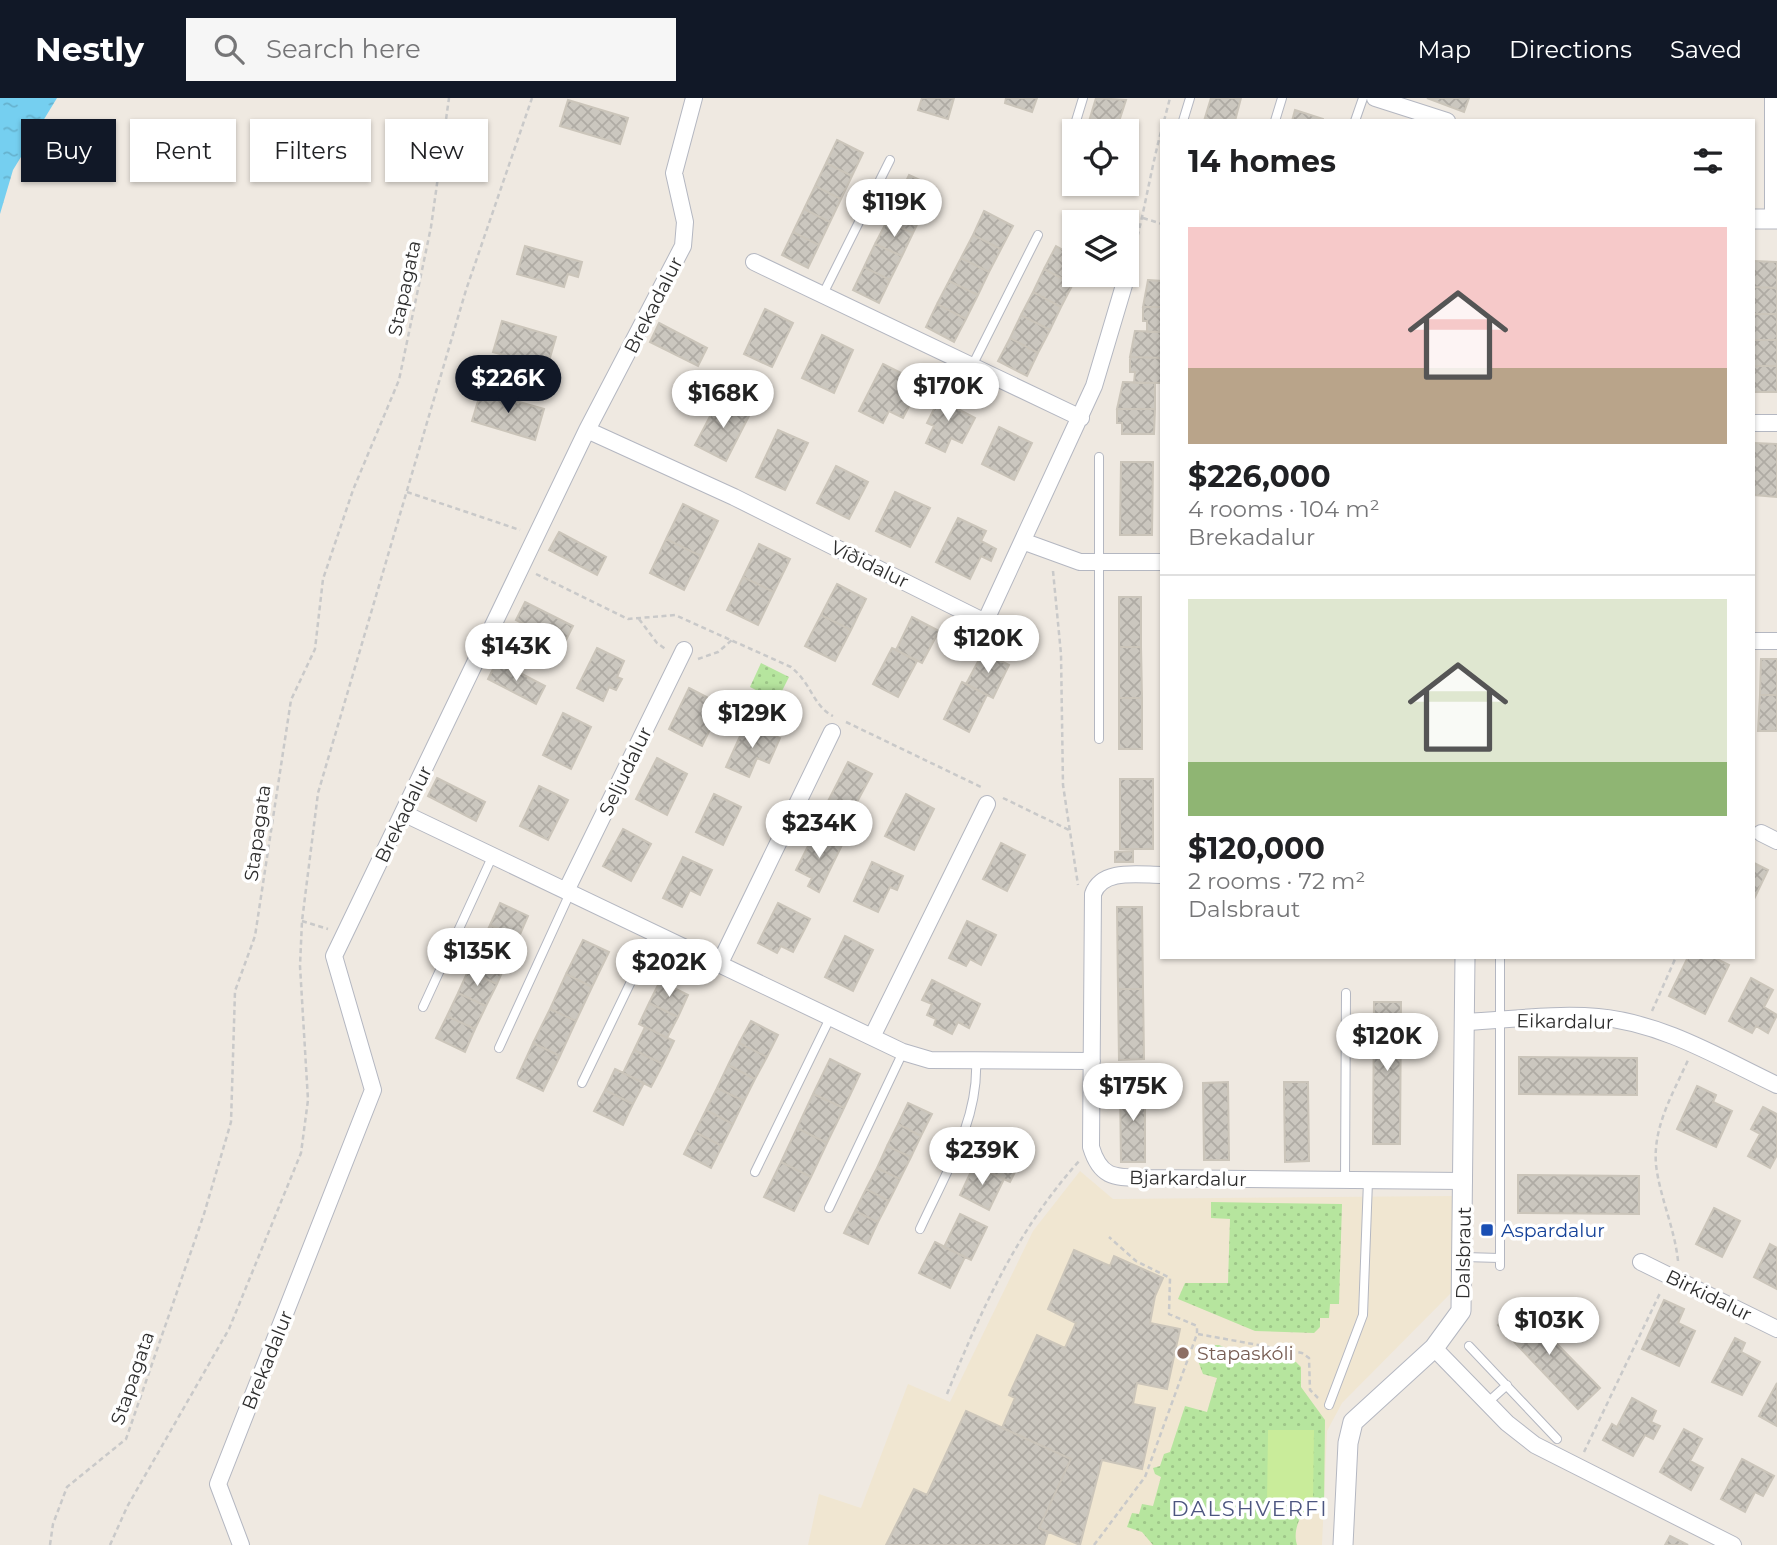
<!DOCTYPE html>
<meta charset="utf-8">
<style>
body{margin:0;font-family:Montserrat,sans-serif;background:#f6f6f6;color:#202124;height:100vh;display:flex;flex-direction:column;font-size:26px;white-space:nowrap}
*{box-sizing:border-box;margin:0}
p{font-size:23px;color:#757577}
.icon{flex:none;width:38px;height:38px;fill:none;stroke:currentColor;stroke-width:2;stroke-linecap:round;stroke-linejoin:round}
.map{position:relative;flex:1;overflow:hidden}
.panel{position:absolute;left:1160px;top:21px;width:595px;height:840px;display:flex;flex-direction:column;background:#fff;border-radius:0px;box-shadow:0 2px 5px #0004}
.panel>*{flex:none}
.banner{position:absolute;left:21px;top:21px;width:665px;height:63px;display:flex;gap:14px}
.fabs{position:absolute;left:1062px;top:21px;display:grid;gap:14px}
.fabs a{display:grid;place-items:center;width:77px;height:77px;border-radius:0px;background:#fff;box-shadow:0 2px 5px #0004;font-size:35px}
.price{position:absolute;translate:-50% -60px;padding:0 16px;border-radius:24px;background:#fff;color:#222;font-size:23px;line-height:46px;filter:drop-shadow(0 2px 4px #0008)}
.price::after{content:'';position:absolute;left:50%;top:42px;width:21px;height:16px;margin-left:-10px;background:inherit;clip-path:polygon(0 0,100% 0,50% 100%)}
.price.current{background:#111827;color:#fff}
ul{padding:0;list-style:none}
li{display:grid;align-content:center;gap:14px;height:371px;padding:0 28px}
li+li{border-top:2px solid #e0e0e0}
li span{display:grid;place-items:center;height:217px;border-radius:0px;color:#555}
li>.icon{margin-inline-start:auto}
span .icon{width:126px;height:126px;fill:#fffc;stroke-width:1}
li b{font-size:30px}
h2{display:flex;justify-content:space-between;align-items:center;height:84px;padding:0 28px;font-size:30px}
.chip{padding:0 24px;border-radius:0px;background:#fff;box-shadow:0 2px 5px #0004;font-size:24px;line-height:63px}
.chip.current{background:#111827;color:#fff}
header{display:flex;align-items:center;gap:42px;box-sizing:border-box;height:98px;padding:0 35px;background:#111827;color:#fff}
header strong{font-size:33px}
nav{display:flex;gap:38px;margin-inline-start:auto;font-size:24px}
.search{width:490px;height:63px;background:#f6f6f6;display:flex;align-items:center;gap:18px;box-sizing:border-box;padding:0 24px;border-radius:0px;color:#757577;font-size:26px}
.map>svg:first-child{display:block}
.education{fill:#f0e6d1}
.park{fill:url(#park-dots)}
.pitch{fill:#c9ec9a}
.water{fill:url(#water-ripples)}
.building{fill:url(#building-cross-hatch);stroke:#cbc5ba;stroke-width:2}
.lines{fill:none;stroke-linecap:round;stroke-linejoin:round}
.service-casing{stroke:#b4b7c1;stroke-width:10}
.minor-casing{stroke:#b4b7c1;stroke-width:18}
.tertiary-casing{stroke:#b4b7c1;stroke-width:21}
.path{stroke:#c9c9c9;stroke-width:2.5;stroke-dasharray:5 3.5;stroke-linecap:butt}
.service{stroke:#fff;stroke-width:8}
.minor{stroke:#fff;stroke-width:16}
.tertiary{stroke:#fff;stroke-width:19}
.transit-dot{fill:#1a4fb4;stroke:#fff;stroke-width:2.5}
.education-dot{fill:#8d6e63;stroke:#fff;stroke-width:2.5}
.labels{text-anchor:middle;stroke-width:7;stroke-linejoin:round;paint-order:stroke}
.street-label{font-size:19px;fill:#2e2e2e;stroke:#fff}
.transit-label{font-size:19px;fill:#164399;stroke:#fff;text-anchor:start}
.education-label{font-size:19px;fill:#785e54;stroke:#fff;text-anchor:start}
.neighbourhood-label{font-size:21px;letter-spacing:2px;fill:#4d5680;stroke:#fff}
</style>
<header>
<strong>Nestly</strong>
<div class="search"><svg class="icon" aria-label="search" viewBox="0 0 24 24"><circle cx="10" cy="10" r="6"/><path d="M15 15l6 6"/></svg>Search here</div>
<nav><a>Map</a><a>Directions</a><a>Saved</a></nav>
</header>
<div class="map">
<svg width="1777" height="1447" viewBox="0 0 1777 1447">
<defs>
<pattern id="park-dots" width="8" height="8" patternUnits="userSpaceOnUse" patternTransform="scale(1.75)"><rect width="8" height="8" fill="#b6e59e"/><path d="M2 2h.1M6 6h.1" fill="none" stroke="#9dc588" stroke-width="1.8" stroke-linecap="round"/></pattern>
<pattern id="water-ripples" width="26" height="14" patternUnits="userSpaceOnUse" patternTransform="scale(1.75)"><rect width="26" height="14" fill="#75cff0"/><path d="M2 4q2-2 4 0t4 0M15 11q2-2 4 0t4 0" fill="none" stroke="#66b2ce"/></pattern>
<pattern id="building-cross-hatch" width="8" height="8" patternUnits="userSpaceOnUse" patternTransform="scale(1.75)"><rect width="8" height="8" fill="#cbc7bf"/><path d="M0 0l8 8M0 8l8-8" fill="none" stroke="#afaba4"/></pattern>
</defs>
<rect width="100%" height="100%" fill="#efe9e1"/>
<!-- education -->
<path class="education" d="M1080,1073L1113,1101L1452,1098V1194L1342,1305L1327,1333L1322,1447H808L819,1396L861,1410L908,1286L950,1304L1033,1133Z"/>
<!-- park -->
<path class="park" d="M761,565L789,579L777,603L750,589Z
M1211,1104L1342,1106L1339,1206H1330L1329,1220H1320V1229L1314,1235L1255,1233L1178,1201L1185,1185H1228L1230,1121L1211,1120Z
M1208,1247H1219L1237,1255L1296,1264L1301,1269V1289L1325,1322L1324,1411L1310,1410C1298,1417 1293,1435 1297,1447H1153L1142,1434L1127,1429L1132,1415L1139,1416L1142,1406L1153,1408L1161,1379L1155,1376L1153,1370L1160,1368L1164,1356L1170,1354L1185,1308L1207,1314L1217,1280L1203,1276L1197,1260Z"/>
<!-- pitch -->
<path class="pitch" d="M1268,1332H1314L1313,1406H1267Z"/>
<!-- water -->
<path class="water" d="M0,0H57L13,72L0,116Z"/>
<!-- building -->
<path class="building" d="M922,0H954L948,21L918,12Z
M1006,0H1037L1032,14L1005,5Z
M1096,0L1126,2L1116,33L1087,30Z
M1211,0H1241L1235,23H1204Z
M1427,0H1469L1464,14Z
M568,2L628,20L620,46L560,28Z
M1295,12L1323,21V23H1292Z
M837,42L863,55L852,78L826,65Z
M826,65L852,78L841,101L815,88Z
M909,77L935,89L924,112L898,100Z
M815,88L841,101L830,124L804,111Z
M898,100L924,112L913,135L887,123Z
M804,111L830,124L819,147L793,134Z
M984,113L1013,128L1001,151L973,137Z
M887,123L913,135L902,158L875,146Z
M793,134L819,147L808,170L782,157Z
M973,137L1001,151L989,174L961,160Z
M875,146L902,158L890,182L864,169Z
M525,148L582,164L578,179L568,176L564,189L517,176Z
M1056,148L1074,158V177H1077L1073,186L1044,171Z
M961,160L989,174L978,197L949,183Z
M1754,163L1777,164V190L1754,189Z
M864,169L890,182L879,205L853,192Z
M1044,171L1073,186L1061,209L1033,194Z
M1148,182L1162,183V209H1143Z
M949,183L978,197L966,221L937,206Z
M1754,189L1777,190V216H1754Z
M1033,194L1061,209L1050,232L1021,217Z
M937,206L966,221L954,244L926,229Z
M1143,209H1162V234H1147V223H1143Z
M765,211L793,225L772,269L744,256Z
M1754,216H1777V242H1754Z
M1021,217L1050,232L1038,255L1010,240Z
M502,223L556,239L547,270L493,254Z
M659,225L707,250L698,268L650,244Z
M1135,233L1162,234V260L1130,259Z
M822,237L853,252L834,295L802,280Z
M1010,240L1038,255L1027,278L998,263Z
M1754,242H1777V268H1754Z
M1130,259L1162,260V285H1134L1135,274H1130Z
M883,266L907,278L901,289L915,297L903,320L889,313L883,325L859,313Z
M1754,268H1777V294H1754Z
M1123,284L1155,285V311H1117Z
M481,293L544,311L535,342L472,323Z
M942,295L959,303L956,310L975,320L962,345L951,340L945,354L926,345L934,328L927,325Z
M719,301L750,316L726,363L695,347Z
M1117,311H1155L1154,336H1122V325H1117Z
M999,329L1032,345L1014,382L982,366Z
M778,332L808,345L785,392L756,379Z
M1754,345L1777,346V399L1754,397Z
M1121,364H1153L1152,437H1120Z
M836,368L868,384L849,421L817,405Z
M895,394L930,410L910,449L876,433Z
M683,406L718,423L701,458L666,441Z
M958,420L986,433L981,443L996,451L991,463L981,458L970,481L936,464Z
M559,434L606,459L597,477L549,452Z
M666,441L701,458L684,492L650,475Z
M759,446L790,461L774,494L743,479Z
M743,479L774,494L758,527L727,512Z
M837,486L866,501L851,532L821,517Z
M1119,499H1141V549H1119Z
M525,504L573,528L564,546L516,522Z
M821,517L851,532L835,563L805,548Z
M912,519L939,533L922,565L896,552Z
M1119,549H1141L1142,600H1119Z
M597,550L624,563L617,579L622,581L616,592L609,589L603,603L577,590Z
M892,550L917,563L898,599L873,586Z
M983,554L1009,567L993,600L966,586Z
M1761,561H1777V597H1760Z
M497,563L545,588L536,606L488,581Z
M962,584L987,597L969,634L944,621Z
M689,590L722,607L702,648L669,631Z
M1760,597H1777V633H1758Z
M1119,600H1142V651H1119Z
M563,615L591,629L571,671L543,657Z
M746,625L780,640L769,665L757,660L749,679L726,669Z
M657,660L687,676L667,717L636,701Z
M848,664L872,676L857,704L862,707L853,724L825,709Z
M437,680L485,704L476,723L428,698Z
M1120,681H1153V751H1120Z
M539,688L568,702L548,742L520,728Z
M714,696L741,709L723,747L696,734Z
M906,696L934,711L914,752L885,738Z
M623,731L651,746L631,783L603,768Z
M815,734L842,747L819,794L808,788L812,780L796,772Z
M1001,745L1025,757L1007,793L983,781Z
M1133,753V764H1115V754Z
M683,759L712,772L700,797L690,792L682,809L663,800Z
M872,764L903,778L897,792L890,789L878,814L854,803Z
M1754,765L1768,772L1754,801Z
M500,805L528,818L518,841L490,827Z
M778,805L810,821L793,854L781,848L777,855L758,845Z
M1117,809H1142L1143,891H1118Z
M967,823L996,837L981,867L970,861L966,868L949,860Z
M490,827L518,841L507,863L479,850Z
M845,838L873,852L853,893L825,879Z
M583,842L609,854L592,889L566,876Z
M479,850L507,863L497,886L468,873Z
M1688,859H1713L1729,867L1705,916L1669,898Z
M468,873L497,886L486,908L458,895Z
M566,876L592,889L576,923L550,911Z
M1751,880L1773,892L1764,909L1777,917L1768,935L1756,928L1752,935L1729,923Z
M932,882L980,906L969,930L958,924L952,936L934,927L936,921L927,917L932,906L922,902Z
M660,883L688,897L678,919L649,905Z
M1118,891H1143L1144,961L1119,962Z
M458,895L486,908L475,931L447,918Z
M1374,904H1401L1400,1046H1373Z
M649,905L678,919L667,940L639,926Z
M550,911L576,923L560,958L533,945Z
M447,918L475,931L465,954L436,940Z
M751,923L778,937L767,959L739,945Z
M645,929L674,943L663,966L634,952Z
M533,945L560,958L543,993L517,980Z
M739,945L767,959L755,981L728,967Z
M634,952L663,966L651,989L623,975Z
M1519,959L1637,960V997L1519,996Z
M830,961L860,976L844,1010L813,996Z
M728,967L755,981L744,1003L717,990Z
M615,971L644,985L633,1006L605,992Z
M1228,984L1229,1062H1204L1203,985Z
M1284,984H1308L1309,1063L1285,1064Z
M1145,986V1064H1121L1120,987Z
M1697,988L1716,997L1713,1004L1732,1013L1716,1049L1677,1031Z
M717,990L744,1003L733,1026L706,1012Z
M605,992L633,1006L623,1027L594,1013Z
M813,996L844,1010L827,1045L797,1030Z
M908,1005L932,1016L921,1038L898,1026Z
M1763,1009L1777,1016V1057L1770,1070L1748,1058L1760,1036L1751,1031Z
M706,1012L733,1026L722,1048L695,1034Z
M898,1026L921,1038L911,1059L887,1048Z
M797,1030L827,1045L811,1079L781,1064Z
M695,1034L722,1048L711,1070L684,1056Z
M1000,1039L1026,1052L1010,1084L984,1072Z
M887,1048L911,1059L900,1081L877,1070Z
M781,1064L811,1079L794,1113L764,1099Z
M974,1067L1004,1081L989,1112L960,1097Z
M877,1070L900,1081L889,1103L866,1091Z
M1518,1077L1639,1078V1116L1518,1115Z
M866,1091L889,1103L878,1124L855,1113Z
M1714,1110L1740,1123L1722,1159L1696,1146Z
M855,1113L878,1124L868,1146L844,1135Z
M960,1116L987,1129L971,1162L944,1149Z
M935,1144L965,1159L950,1190L919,1175Z
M1770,1146L1777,1150V1191L1754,1179Z
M1074,1152L1110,1168L1114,1158L1163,1180L1155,1198L1150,1225L1180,1231L1167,1291L1137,1285L1133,1306L1155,1310L1142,1371L1102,1362L1080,1447L1039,1430L1071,1361L1002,1330L1015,1300L1009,1297L1037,1237L1065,1250L1076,1225L1048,1211Z
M1664,1202L1684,1211L1678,1225L1695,1233L1679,1268L1642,1251Z
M1519,1207L1600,1290L1578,1311L1498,1227Z
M1735,1240L1745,1245L1741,1254L1760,1264L1742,1297L1712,1284Z
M1777,1285V1328L1759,1318Z
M1632,1300L1656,1313L1651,1324L1660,1328L1653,1341L1645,1337L1633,1358L1603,1342L1612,1326L1617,1329Z
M966,1313L1071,1361L1039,1430L1048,1434L1044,1447H886L914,1391L927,1397Z
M1684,1331L1702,1341L1690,1363L1703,1370L1691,1392L1660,1374Z
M1742,1361L1774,1378L1763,1398L1755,1394L1745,1414L1721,1401Z
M1670,1438L1688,1447H1665Z"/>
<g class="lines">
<defs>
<path id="service" d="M1076,23L1083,0
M1183,23L1190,0
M1275,23L1282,0
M1355,23L1363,0
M823,196L890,62
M972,268L1038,137
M1099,641V359
M1500,859V1168
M423,909L493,757
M499,950L570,795
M582,985L654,836
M755,1074L830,920
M1345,1083L1346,895
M829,1110L903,954
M920,1131C944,1078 979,1023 976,963
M1464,1159L1500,1160
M1469,1248L1557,1341
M1487,1305L1507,1287
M1329,1307L1363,1217L1368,1083"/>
<path id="minor" d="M1375,0L1447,23
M1773,121V0
M754,164L1081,320
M1754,325H1777
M587,332L734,399L985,524L1094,288L1127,177
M1025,444L1080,464H1162
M1754,543H1777
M403,715L903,954L930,962L1092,963
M1761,735L1777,743
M1162,777C1139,777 1102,770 1093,796L1091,1049C1101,1082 1116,1079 1147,1080L1464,1083
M566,793L684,552
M719,867L832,634
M1465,924C1508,922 1555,915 1598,919C1663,925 1720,960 1777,987
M872,939L987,706
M1641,1164L1777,1231
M1434,1250L1507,1325L1535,1347L1733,1447
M241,1447L218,1386L373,992L334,858L587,332L683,148L685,124L674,75L694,0"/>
<path id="tertiary" d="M1754,121H1777
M1343,1447L1348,1345L1353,1324L1434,1250L1461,1213L1465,859"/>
</defs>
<!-- service casing -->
<use href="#service" class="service-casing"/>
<!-- minor casing -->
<use href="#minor" class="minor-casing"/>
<!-- tertiary casing -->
<use href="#tertiary" class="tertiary-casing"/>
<!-- path -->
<path class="path" d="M1164,23L1170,0
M1143,120L1162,126
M1131,163C1144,118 1150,74 1162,30
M407,394L520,432
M1053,473L1061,556L1063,687L1078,787
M536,476L628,521L675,517L791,569C812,586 813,608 833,618
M639,521L657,545L667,552
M698,561L718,554L732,542
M846,624L981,689
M1003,700L1069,732
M302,823L328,831
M1652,913L1676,859
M1678,1163C1675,1133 1662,1104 1657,1074C1650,1033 1672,998 1688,962
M1198,1236L1302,1255L1309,1260L1310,1292L1318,1300
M947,1296C982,1210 1017,1132 1080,1062
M1584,1354L1661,1193
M50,1447L53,1426L67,1389L126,1341L204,1116L231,1024L235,893L255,838L291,602L315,551L323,481L353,392L399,282L431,129L449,0
M110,1447L127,1409L229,1231L301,1055L308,1002L300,868L302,823L318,695L466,192L532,0
M1094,1447L1145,1379L1197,1236V1228L1169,1216L1170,1180L1136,1163L1109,1139"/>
<!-- service -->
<use href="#service" class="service"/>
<!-- minor -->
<use href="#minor" class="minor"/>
<!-- tertiary -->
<use href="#tertiary" class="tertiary"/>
</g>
<!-- markers -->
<rect class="transit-dot" x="1480" y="1125" width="14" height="14" rx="3.5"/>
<circle class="education-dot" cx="1183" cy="1255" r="7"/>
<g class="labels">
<!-- street labels -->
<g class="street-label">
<text transform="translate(404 190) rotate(-78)" y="7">Stapagata</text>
<text transform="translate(653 207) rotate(-63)" y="7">Brekadalur</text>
<text transform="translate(870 466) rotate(26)" y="7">Víðidalur</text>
<text transform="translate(625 673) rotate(-64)" y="7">Seljudalur</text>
<text transform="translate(403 716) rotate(-64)" y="7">Brekadalur</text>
<text transform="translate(257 735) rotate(-82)" y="7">Stapagata</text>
<text transform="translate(1565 923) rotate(1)" y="7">Eikardalur</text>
<text transform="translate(1188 1080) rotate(1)" y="7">Bjarkardalur</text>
<text transform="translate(1463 1155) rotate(-89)" y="7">Dalsbraut</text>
<text transform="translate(1709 1197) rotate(26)" y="7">Birkidalur</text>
<text transform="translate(267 1262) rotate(-68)" y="7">Brekadalur</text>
<text transform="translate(132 1280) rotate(-71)" y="7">Stapagata</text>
</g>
<!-- transit labels -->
<g class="transit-label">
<text x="1501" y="1139">Aspardalur</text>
</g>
<!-- education labels -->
<g class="education-label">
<text x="1197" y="1262">Stapaskóli</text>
</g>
<!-- neighbourhood labels -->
<g class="neighbourhood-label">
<text x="1250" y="1418">DALSHVERFI</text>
</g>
</g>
</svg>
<div class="fabs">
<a><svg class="icon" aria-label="locate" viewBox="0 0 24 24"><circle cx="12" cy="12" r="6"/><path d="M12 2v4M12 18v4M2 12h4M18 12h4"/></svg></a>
<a><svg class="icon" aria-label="layers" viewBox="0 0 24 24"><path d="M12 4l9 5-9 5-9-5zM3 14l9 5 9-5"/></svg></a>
</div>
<b class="price" style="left:894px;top:141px">$119K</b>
<b class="price current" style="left:508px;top:317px">$226K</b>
<b class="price" style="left:948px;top:325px">$170K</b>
<b class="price" style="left:723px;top:332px">$168K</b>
<b class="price" style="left:988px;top:577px">$120K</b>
<b class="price" style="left:516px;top:585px">$143K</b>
<b class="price" style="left:752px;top:652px">$129K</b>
<b class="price" style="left:819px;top:762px">$234K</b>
<b class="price" style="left:477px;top:890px">$135K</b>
<b class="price" style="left:669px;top:901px">$202K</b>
<b class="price" style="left:1387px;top:975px">$120K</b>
<b class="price" style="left:1133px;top:1025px">$175K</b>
<b class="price" style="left:982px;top:1089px">$239K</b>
<b class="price" style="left:1549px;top:1259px">$103K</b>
<div class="banner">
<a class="chip current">Buy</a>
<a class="chip">Rent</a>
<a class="chip">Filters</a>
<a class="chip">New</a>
</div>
<section class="panel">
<h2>14 homes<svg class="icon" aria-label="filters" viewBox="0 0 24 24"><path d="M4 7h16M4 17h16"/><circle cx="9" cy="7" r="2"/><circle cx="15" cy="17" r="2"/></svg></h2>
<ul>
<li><span style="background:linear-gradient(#f6c9c9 65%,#b9a48a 0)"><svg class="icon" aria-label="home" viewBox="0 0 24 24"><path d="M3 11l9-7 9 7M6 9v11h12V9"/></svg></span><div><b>$226,000</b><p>4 rooms · 104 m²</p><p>Brekadalur</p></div></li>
<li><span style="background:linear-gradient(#dfe7d0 75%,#8fb573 0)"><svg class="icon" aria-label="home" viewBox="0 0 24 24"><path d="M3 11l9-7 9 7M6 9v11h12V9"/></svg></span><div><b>$120,000</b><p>2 rooms · 72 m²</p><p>Dalsbraut</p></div></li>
</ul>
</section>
</div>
